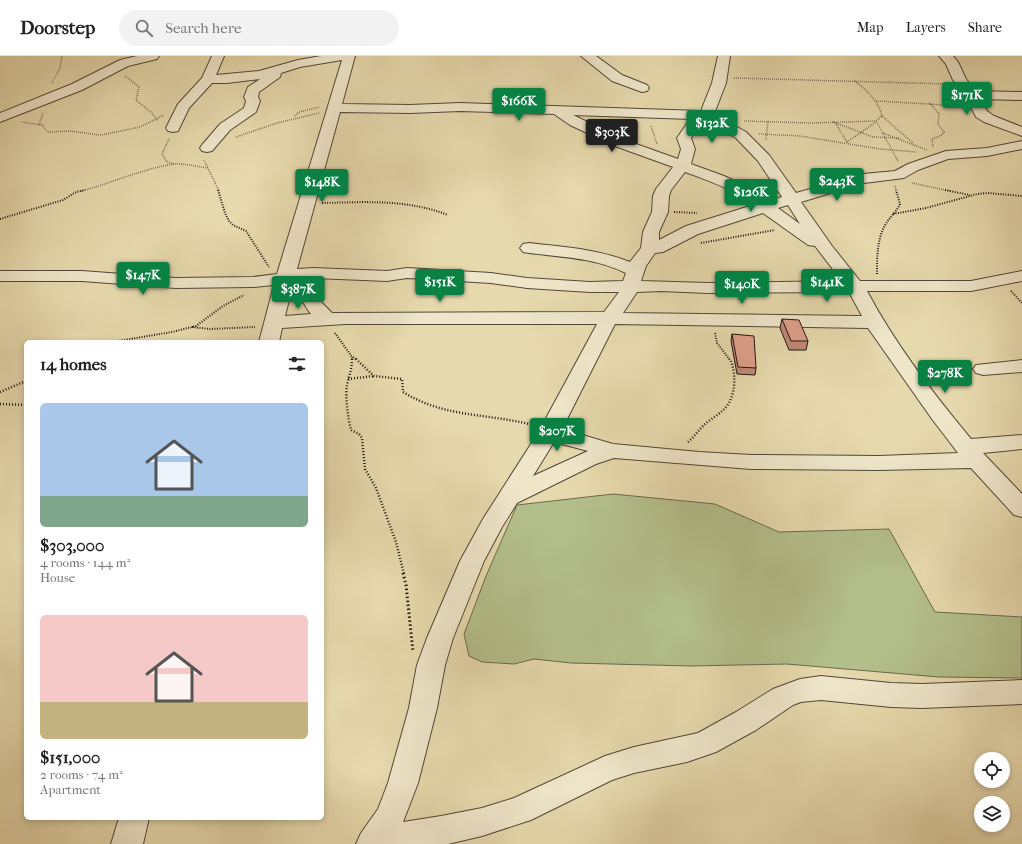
<!DOCTYPE html>
<meta charset="utf-8">
<style>
body{margin:0;font-family:"IM FELL French Canon",serif;background:#f2f2f2;color:#222;height:100vh;display:flex;flex-direction:column;font-size:15px;white-space:nowrap}
*{box-sizing:border-box;margin:0}
p{font-size:13px;color:#767676}
.icon{flex:none;width:22px;height:22px;fill:none;stroke:currentColor;stroke-width:2;stroke-linecap:round;stroke-linejoin:round}
.map{position:relative;flex:1;overflow:hidden}
.drawer{position:absolute;left:24px;top:284px;width:300px;height:480px;display:flex;flex-direction:column;background:#fff;border-radius:6px;box-shadow:0 2px 6px #0003}
.drawer>*{flex:none}
.tools{position:absolute;left:974px;top:696px;display:grid;gap:8px}
.tools a{display:grid;place-items:center;width:36px;height:36px;border-radius:50%;background:#fff;box-shadow:0 2px 6px #0003;font-size:20px}
.price{position:absolute;translate:-50% -34px;padding:0 9px;border-radius:4px;background:#0b8043;color:#fff;font-size:13px;line-height:26px;filter:drop-shadow(0 1px 2px #0008)}
.price::after{content:'';position:absolute;left:50%;top:24px;width:12px;height:9px;margin-left:-6px;background:inherit;clip-path:polygon(0 0,100% 0,50% 100%)}
.price.current{background:#222;color:#fff}
ul{padding:0;list-style:none}
li{display:grid;align-content:center;gap:8px;height:212px;padding:0 16px}
li span{display:grid;place-items:center;height:124px;border-radius:6px;color:#555}
li>.icon{margin-inline-start:auto}
span .icon{width:72px;height:72px;fill:#fffc;stroke-width:1}
li b{font-size:17px}
h2{display:flex;justify-content:space-between;align-items:center;height:48px;padding:0 16px;font-size:17px}
header{display:flex;align-items:center;gap:24px;box-sizing:border-box;height:56px;padding:0 20px;background:#fff;border-bottom:1px solid #e0e0e0}
header strong{font-size:19px}
nav{display:flex;gap:22px;margin-inline-start:auto;font-size:14px}
.search{width:280px;height:36px;background:#f2f2f2;display:flex;align-items:center;gap:10px;box-sizing:border-box;padding:0 14px;border-radius:22px;color:#767676;font-size:15px}
.map>svg:first-child{display:block}
.green{fill:#b3bf8b;stroke:#6a6a4e}
.lines{fill:none;stroke-linecap:round;stroke-linejoin:round}
.minor-casing{stroke:#524737;stroke-width:2}
.path-far3{stroke:#211610;stroke-width:1.5;stroke-dasharray:0.5 1.5;stroke-linecap:butt}
.path-far2{stroke:#211610;stroke-width:2;stroke-dasharray:1 1.5;stroke-linecap:butt}
.path-far1{stroke:#211610;stroke-width:2.5;stroke-dasharray:1 2;stroke-linecap:butt}
.path{stroke:#211610;stroke-width:3;stroke-dasharray:1.5 2.5;stroke-linecap:butt}
.minor{fill:#efe6ca;fill-rule:evenodd}
.wall{fill:#c08a78;stroke:#211610}
.building{fill:#dfa08c;stroke:#211610}
</style>
<header>
<strong>Doorstep</strong>
<div class="search"><svg class="icon" aria-label="search" viewBox="0 0 24 24"><circle cx="10" cy="10" r="6"/><path d="M15 15l6 6"/></svg>Search here</div>
<nav><a>Map</a><a>Layers</a><a>Share</a></nav>
</header>
<div class="map">
<svg width="1022" height="788" viewBox="0 0 1022 788">
<rect width="100%" height="100%" fill="#e6d9ad"/>
<filter id="stains"><feTurbulence type="fractalNoise" baseFrequency=".005" numOctaves="4"/><feColorMatrix values="0 0 0 0 .2 0 0 0 0 .09 0 0 0 0 .02 0 0 0 .5 -.17"/></filter>
<radialGradient id="worn" r=".72"><stop offset=".6" stop-color="#630" stop-opacity="0"/><stop offset="1" stop-color="#630" stop-opacity=".3"/></radialGradient>
<!-- green -->
<path class="green" d="M613,438L715,448L779,476L889,473L935,556L1022,561V622L939,621L787,608L691,610L571,607L534,603L514,608L482,606L469,600L464,578L486,520L517,449Z"/>
<g class="lines">
<defs>
<path id="minor" d="M137,0H159L157,3L128,10L82,34L0,66V57L72,28L120,4Z
M212,0H224L216,19L259,15L298,4L321,0H355L342,48L410,49L460,47L701,55L712,27L718,0H730L726,27L714,58L746,76L769,99L796,137L863,118L895,115L908,108L946,95L987,92L1022,85V93L987,100L948,103L918,114L904,122L864,127L801,146L832,190L860,225H971L1022,215V225L971,235H867C895,288 933,337 971,383L1022,379V393L983,397L1022,438V461L1014,459L971,412L879,414L751,413L614,402L596,408L517,447L502,471L484,505L453,582L445,609L437,652L418,727L403,766L441,760L482,752L514,742L605,700L634,691L698,677L736,656L773,633L800,623L821,620L891,627L922,628L1022,624V648L922,652L891,651L821,644L801,646L793,649L756,674L716,696L687,706L634,717L612,724L531,764L482,780L448,788H356L361,777L378,753L388,727L409,652L417,609L427,582L460,505L483,463L538,377L597,268H345L282,272L279,286H259L274,229L253,231L176,232L82,225H0V215H82L176,222L253,221L277,218L342,4L300,11L281,17L280,21L259,36L258,41L260,45L256,56L230,74L212,95L207,96L202,95L200,92L202,89L220,68L244,52L246,45L244,41L248,31L260,23L227,27H212L189,52L178,75L173,76L168,75L166,72L178,48L202,22ZM460,55L554,58L570,69L615,90L673,111L656,133L653,140L652,156L643,176L641,192L630,206C598,193 563,191 529,187L523,188L520,192L523,196L529,197C562,201 595,202 626,217L623,225L590,226L527,222L491,217L407,212L387,215L314,212L297,213L340,56L410,57ZM573,59L692,63L688,66L677,82L681,93L678,103L625,84ZM707,65L736,82L758,105L782,141L768,145L753,133L724,120L691,108L695,93L691,82L698,72ZM685,116C709,125 734,133 753,149L686,170L659,184V176L668,156L669,140L671,134ZM788,149L800,168L778,152ZM763,157L808,189L815,190L842,225L708,227L641,225L646,210L655,197L663,196L698,178ZM314,222L387,225L407,222L491,227L527,232L590,236H619L604,256L332,257L321,246L309,227L303,223ZM292,232C300,237 304,250 311,258L285,260ZM661,235L708,237L849,236L862,260L623,257L637,236ZM615,268L868,272L932,363L958,397L879,400L751,399L699,396L613,388L562,373ZM554,386L588,395L533,420Z
M581,0H596L622,19L647,29L649,32L647,35L642,36L612,25Z
M939,0H953L958,6L966,23L975,35L1022,36V44L980,43L987,55L994,60L1022,71V80L984,66L976,61L965,39L953,24L946,8Z
M1022,304V316L983,319L976,317L973,313L976,309Z
M119,762H149L143,788H111Z"/>
</defs>
<!-- minor casing -->
<use href="#minor" class="minor-casing"/>
<!-- path-far3 -->
<path class="path-far3" d="M125,20L139,31L136,44L152,57L157,64
M734,22L947,28
M855,25C867,35 878,44 882,60L876,65L898,105
M52,27L60,12L62,0
M876,45L963,50
M930,47L939,58L938,68L944,76L942,79L932,83L933,91
M295,60L299,56L319,51
M882,60L913,87
M744,65L810,67L876,65
M22,66L42,69L48,76L70,75L101,79L140,71L164,59
M833,66L873,81L899,82
M836,68L847,86
M39,69L43,57
M651,70L657,88
M883,77L927,94
M759,78L800,80L880,93L916,96
M236,81L277,67L319,57
M169,83L162,98L167,106L174,108
M766,84L768,65
M847,86L876,66
M204,104L219,135
M912,127L950,135
M895,130L896,135
M81,135C112,127 142,113 174,108C184,107 198,111 208,112"/>
<!-- path-far2 -->
<path class="path-far2" d="M218,134L225,157L229,165L233,169L246,175L269,211
M945,134L970,139
M322,147C365,146 407,143 448,159
M674,156L697,157
M893,158L926,152L977,138L988,137L1022,140
M0,163L63,144L76,136L85,134
M701,187L775,174
M877,218C877,200 877,181 887,166C891,160 897,155 900,148L896,134
M1011,235L1022,247
M192,271L210,273L255,271
M335,277L352,301V304
M715,277L717,287L730,304
M112,286L172,276L196,270L223,250L244,239
M353,301L357,304"/>
<!-- path-far1 -->
<path class="path-far1" d="M352,303C352,313 349,320 347,329C345,341 348,362 351,374L359,378L362,382L365,413L376,432L396,486L404,518
M356,303L374,320L402,323L403,336C445,362 487,357 533,369
M348,323L374,320
M0,336L26,325
M0,348L26,349
M688,386C694,381 698,375 703,370C709,364 717,360 723,354C736,343 737,318 730,303"/>
<!-- path -->
<path class="path" d="M403,517L406,529L413,596"/>
<!-- minor -->
<use href="#minor" class="minor"/>
</g>
<!-- wall -->
<path class="wall" d="M782,263L808,285L806,294H789L780,272Z
M732,278L756,312L755,319L737,318L731,285Z"/>
<!-- building -->
<path class="building" d="M782,263L799,264L808,285H791Z
M732,278L754,280L756,312L738,311Z"/>
<rect width="100%" height="100%" filter="url(#stains)"/>
<rect width="100%" height="100%" fill="url(#worn)"/>
</svg>
<div class="tools">
<a><svg class="icon" aria-label="locate" viewBox="0 0 24 24"><circle cx="12" cy="12" r="6"/><path d="M12 2v4M12 18v4M2 12h4M18 12h4"/></svg></a>
<a><svg class="icon" aria-label="layers" viewBox="0 0 24 24"><path d="M12 4l9 5-9 5-9-5zM3 14l9 5 9-5"/></svg></a>
</div>
<b class="price" style="left:967px;top:60px">$171K</b>
<b class="price" style="left:519px;top:66px">$166K</b>
<b class="price" style="left:712px;top:88px">$132K</b>
<b class="price current" style="left:612px;top:97px">$303K</b>
<b class="price" style="left:837px;top:146px">$243K</b>
<b class="price" style="left:322px;top:147px">$148K</b>
<b class="price" style="left:751px;top:157px">$126K</b>
<b class="price" style="left:143px;top:240px">$147K</b>
<b class="price" style="left:440px;top:247px">$151K</b>
<b class="price" style="left:827px;top:247px">$141K</b>
<b class="price" style="left:742px;top:249px">$140K</b>
<b class="price" style="left:298px;top:254px">$387K</b>
<b class="price" style="left:945px;top:338px">$278K</b>
<b class="price" style="left:557px;top:396px">$207K</b>
<section class="drawer">
<h2>14 homes<svg class="icon" aria-label="filters" viewBox="0 0 24 24"><path d="M4 7h16M4 17h16"/><circle cx="9" cy="7" r="2"/><circle cx="15" cy="17" r="2"/></svg></h2>
<ul>
<li><span style="background:linear-gradient(#a9c7e8 75%,#7fa58c 0)"><svg class="icon" aria-label="home" viewBox="0 0 24 24"><path d="M3 11l9-7 9 7M6 9v11h12V9"/></svg></span><div><b>$303,000</b><p>4 rooms · 144 m²</p><p>House</p></div></li>
<li><span style="background:linear-gradient(#f6c9c9 70%,#c2b280 0)"><svg class="icon" aria-label="home" viewBox="0 0 24 24"><path d="M3 11l9-7 9 7M6 9v11h12V9"/></svg></span><div><b>$151,000</b><p>2 rooms · 74 m²</p><p>Apartment</p></div></li>
</ul>
</section>
</div>
